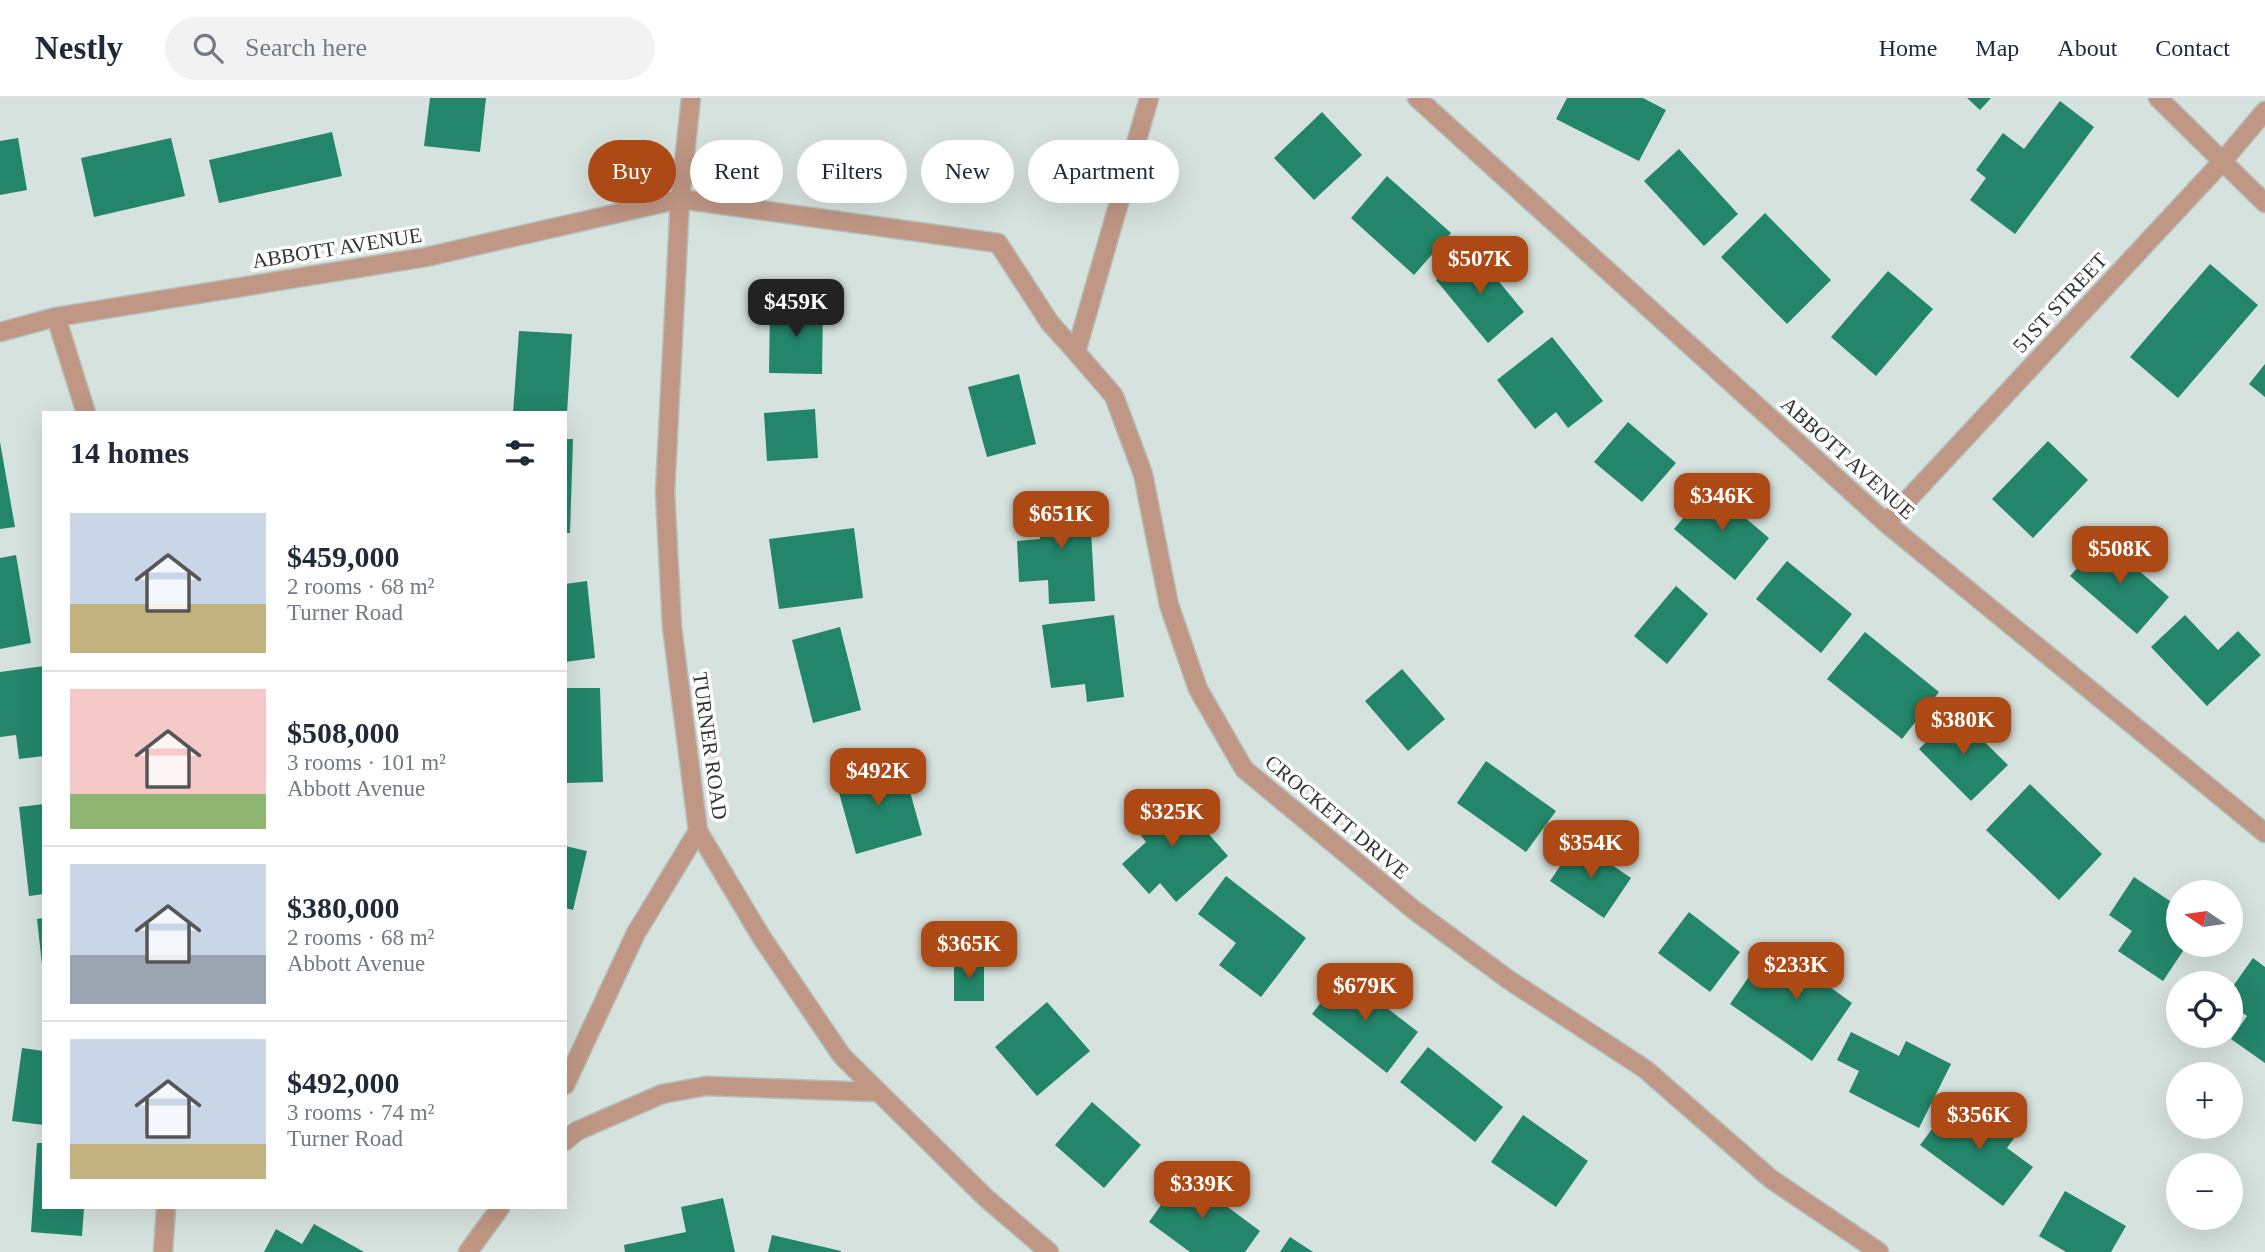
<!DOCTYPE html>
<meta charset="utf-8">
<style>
body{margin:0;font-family:Georgia,serif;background:#f2f2f3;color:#1f2937;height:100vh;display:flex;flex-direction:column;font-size:26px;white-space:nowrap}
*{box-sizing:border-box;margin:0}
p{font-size:23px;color:#747a83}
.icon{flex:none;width:38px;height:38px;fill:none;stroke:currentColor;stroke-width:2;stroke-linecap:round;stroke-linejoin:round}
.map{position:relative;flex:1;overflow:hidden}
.panel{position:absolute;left:42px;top:313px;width:525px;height:798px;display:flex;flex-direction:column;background:#fff;border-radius:0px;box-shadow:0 7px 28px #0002}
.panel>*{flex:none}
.guide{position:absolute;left:588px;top:42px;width:665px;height:63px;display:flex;gap:14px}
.needle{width:46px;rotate:283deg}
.fabs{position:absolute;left:2166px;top:782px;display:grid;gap:14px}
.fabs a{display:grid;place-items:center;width:77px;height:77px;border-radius:50%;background:#fff;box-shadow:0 7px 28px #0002;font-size:35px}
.price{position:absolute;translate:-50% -60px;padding:0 16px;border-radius:14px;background:#ad4914;color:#fff;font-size:23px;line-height:46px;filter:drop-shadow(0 2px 4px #0008)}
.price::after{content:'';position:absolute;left:50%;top:42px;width:21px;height:16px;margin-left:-10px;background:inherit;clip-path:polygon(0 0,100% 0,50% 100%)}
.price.current{background:#222;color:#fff}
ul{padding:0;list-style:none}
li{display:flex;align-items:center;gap:21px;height:175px;padding:0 28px}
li+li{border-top:2px solid #e0e1e3}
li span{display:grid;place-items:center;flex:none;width:196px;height:140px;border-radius:0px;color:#555}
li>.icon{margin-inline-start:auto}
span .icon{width:84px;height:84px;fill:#fffc;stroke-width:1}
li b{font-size:30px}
h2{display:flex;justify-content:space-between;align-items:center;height:84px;padding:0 28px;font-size:30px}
.tag{padding:0 24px;border-radius:32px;background:#fff;box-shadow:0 7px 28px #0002;font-size:24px;line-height:63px}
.tag.current{background:#ad4914;color:#fff}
header{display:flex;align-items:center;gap:42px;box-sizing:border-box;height:98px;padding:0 35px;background:#fff;border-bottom:2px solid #e0e1e3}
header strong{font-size:33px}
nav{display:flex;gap:38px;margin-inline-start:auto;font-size:24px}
.search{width:490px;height:63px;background:#f2f2f3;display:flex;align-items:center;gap:18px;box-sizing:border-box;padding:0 24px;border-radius:38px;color:#747a83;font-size:26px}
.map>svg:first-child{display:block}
.building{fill:#238569}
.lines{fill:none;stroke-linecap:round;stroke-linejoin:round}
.minor-casing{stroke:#b5bfbb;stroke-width:21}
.minor{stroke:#c09785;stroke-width:18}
.labels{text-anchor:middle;stroke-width:7;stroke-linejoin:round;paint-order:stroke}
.street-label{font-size:21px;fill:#313533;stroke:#fff}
</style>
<header>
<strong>Nestly</strong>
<div class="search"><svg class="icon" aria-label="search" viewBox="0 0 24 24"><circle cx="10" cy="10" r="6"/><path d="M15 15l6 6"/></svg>Search here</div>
<nav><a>Home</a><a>Map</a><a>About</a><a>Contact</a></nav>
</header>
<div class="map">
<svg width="2265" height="1154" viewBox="0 0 2265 1154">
<rect width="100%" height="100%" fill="#d6e2dd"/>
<!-- building -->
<path class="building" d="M430,0H486L480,54L424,48Z
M1567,0H1643L1666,12L1639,63L1556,21Z
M1967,0H1991L1980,12Z
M2060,3L2094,29L2015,136L1970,102L1986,80L1976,72L2003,35L2024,51Z
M1322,14L1362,57L1314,102L1274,60Z
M332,34L342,78L219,105L209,62Z
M18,40L27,92L0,97V43Z
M171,40L185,98L94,119L81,60Z
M1679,51L1738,116L1704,148L1644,83Z
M1387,78L1451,135L1414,177L1351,120Z
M1765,115L1831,182L1787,226L1721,159Z
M1472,151L1524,214L1488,245L1436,182Z
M2210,166L2258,207L2178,300L2130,259Z
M1888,173L1933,211L1876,278L1831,239Z
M770,206L823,207L822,276L769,275Z
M519,233L572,236L567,315H513Z
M1552,239L1603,303L1568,330L1556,314L1535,331L1497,282Z
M2265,266V299L2249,286Z
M1019,276L1036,346L987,359L968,289Z
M815,311L818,360L767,363L764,315Z
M1628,324L1676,365L1642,404L1594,364Z
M565,341H573L570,435H565Z
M2048,343L2088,382L2033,440L1992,401Z
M0,344L15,429L0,431Z
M1709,389L1769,440L1735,482L1674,431Z
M1089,398L1095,503L1049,506L1048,482L1019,484L1017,443L1040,441L1038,402Z
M854,430L863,500L779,511L769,441Z
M2103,441L2169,499L2137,536L2070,478Z
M16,457L31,545L0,551V460Z
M1787,463L1852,516L1821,555L1756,501Z
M587,483L595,560L565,564V486Z
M1676,488L1708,516L1667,566L1634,538Z
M1114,517L1124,599L1087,604L1085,586L1051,590L1042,527Z
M2185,517L2218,552L2238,533L2261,557L2207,608L2151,549Z
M840,529L861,612L813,625L792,542Z
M1865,534L1939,594L1902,641L1827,581Z
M44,568V658L19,661L16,637L0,639V574Z
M1402,571L1445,621L1408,653L1365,603Z
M565,590H600L603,684L565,685Z
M1955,615L2008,667L1971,703L1919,651Z
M868,660L874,681L904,672L922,737L856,756L838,691L850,688L844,667Z
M1486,663L1556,713L1526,754L1457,705Z
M2030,686L2102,756L2059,802L1986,732Z
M1169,691L1228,758L1176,804L1160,785L1149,796L1122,766L1146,744L1131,725Z
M44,706V796L29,798L19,709Z
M1577,743L1631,780L1604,820L1550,783Z
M565,748L587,753L573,812L565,810Z
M1226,778L1306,840L1261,899L1219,867L1236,845L1198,816Z
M2134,779L2179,809V847H2187L2163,883L2118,853L2132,833L2109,817Z
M1689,814L1740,854L1710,894L1658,855Z
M44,820V866L42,867L37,821Z
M1809,846L1844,870L1830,889L1852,905L1812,963L1730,906L1757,867L1782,884Z
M2253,860L2265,869V965L2231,941L2247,918L2231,907V891Z
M954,863H984V903H954Z
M1343,876L1418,934L1387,975L1312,916Z
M1047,904L1090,953L1037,998L995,949Z
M1851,934L1899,958L1906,943L1951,966L1919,1030L1849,994L1859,973L1837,962Z
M1428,949L1503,1009L1475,1044L1400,984Z
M22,950L44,953V1027L12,1023Z
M1092,1004L1141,1047L1104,1090L1055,1047Z
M1977,1007L2017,1036L2007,1050L2033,1069L2003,1108L1920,1047L1948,1010L1965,1023Z
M1523,1017L1588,1063L1556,1109L1491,1064Z
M37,1045H44V1110H84L82,1138L31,1134Z
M1183,1076L1260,1133L1245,1154H1190L1149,1124Z
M2065,1093L2126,1128L2111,1154H2066L2039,1138Z
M723,1100L735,1154H625L624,1147L686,1134L681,1109Z
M314,1126L364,1154H264L276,1131L302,1146Z
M772,1137L841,1153V1154H768Z
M1290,1139L1313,1154H1280Z"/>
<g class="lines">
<defs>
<path id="minor" d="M691,0L680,101L665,394L672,529L698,733L762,840L842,958L986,1100L1049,1154
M1149,0L1076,254L1114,298L1143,376L1169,507L1198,591L1244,671L1414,812L1509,882L1645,971L1771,1081L1879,1154
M1417,0L1886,425L2265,735
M2158,0L2265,105
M56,219L86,315
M0,234L56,219L426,159L680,101L998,145L1050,225L1076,254
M1886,425L2221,65L2265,13
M565,987L636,835L698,733
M565,1043L577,1033L662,996L706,988L875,994
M163,1154L166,1110
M468,1154L500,1110"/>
</defs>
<!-- minor casing -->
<use href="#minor" class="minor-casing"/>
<!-- minor -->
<use href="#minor" class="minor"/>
</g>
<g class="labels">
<!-- street labels -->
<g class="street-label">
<text transform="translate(337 150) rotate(-9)" y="7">ABBOTT AVENUE</text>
<text transform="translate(2060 205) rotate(-47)" y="7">51ST STREET</text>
<text transform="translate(1848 360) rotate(42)" y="7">ABBOTT AVENUE</text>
<text transform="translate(710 648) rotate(82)" y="7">TURNER ROAD</text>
<text transform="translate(1337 719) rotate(40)" y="7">CROCKETT DRIVE</text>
</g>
</g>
</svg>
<div class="fabs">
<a><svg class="needle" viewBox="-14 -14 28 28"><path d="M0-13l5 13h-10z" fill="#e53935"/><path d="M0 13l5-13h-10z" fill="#747a83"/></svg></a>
<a><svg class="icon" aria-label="locate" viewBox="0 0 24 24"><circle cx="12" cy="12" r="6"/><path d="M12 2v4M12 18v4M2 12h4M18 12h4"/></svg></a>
<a>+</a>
<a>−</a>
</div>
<b class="price" style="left:1480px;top:198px">$507K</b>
<b class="price current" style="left:796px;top:241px">$459K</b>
<b class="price" style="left:1722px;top:435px">$346K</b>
<b class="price" style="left:1061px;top:453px">$651K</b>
<b class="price" style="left:2120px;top:488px">$508K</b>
<b class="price" style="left:1963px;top:659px">$380K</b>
<b class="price" style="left:878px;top:710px">$492K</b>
<b class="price" style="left:1172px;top:751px">$325K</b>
<b class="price" style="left:1591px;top:782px">$354K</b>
<b class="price" style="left:969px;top:883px">$365K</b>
<b class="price" style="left:1796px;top:904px">$233K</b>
<b class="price" style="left:1365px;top:925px">$679K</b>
<b class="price" style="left:1979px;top:1054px">$356K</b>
<b class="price" style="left:1202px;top:1123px">$339K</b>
<div class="guide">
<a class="tag current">Buy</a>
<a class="tag">Rent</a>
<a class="tag">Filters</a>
<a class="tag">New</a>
<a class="tag">Apartment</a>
</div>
<section class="panel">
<h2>14 homes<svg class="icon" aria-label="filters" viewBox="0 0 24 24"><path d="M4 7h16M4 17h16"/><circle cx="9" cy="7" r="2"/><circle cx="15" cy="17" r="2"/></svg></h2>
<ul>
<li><span style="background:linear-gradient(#c9d6e8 65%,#c2b280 0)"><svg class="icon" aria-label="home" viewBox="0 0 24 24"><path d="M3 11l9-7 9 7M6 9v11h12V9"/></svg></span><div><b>$459,000</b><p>2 rooms · 68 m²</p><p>Turner Road</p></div></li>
<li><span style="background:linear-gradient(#f6c9c9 75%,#8fb573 0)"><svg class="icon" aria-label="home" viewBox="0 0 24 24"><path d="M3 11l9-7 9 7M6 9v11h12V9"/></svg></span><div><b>$508,000</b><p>3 rooms · 101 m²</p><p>Abbott Avenue</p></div></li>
<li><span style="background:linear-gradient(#c9d6e8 65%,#9aa5b1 0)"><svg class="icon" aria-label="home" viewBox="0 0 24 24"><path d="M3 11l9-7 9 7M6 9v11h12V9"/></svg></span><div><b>$380,000</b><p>2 rooms · 68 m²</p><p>Abbott Avenue</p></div></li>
<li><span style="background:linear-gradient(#c9d6e8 75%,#c2b280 0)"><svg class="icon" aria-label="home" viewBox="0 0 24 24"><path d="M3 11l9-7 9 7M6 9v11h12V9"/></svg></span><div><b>$492,000</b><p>3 rooms · 74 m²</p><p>Turner Road</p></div></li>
</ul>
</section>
</div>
